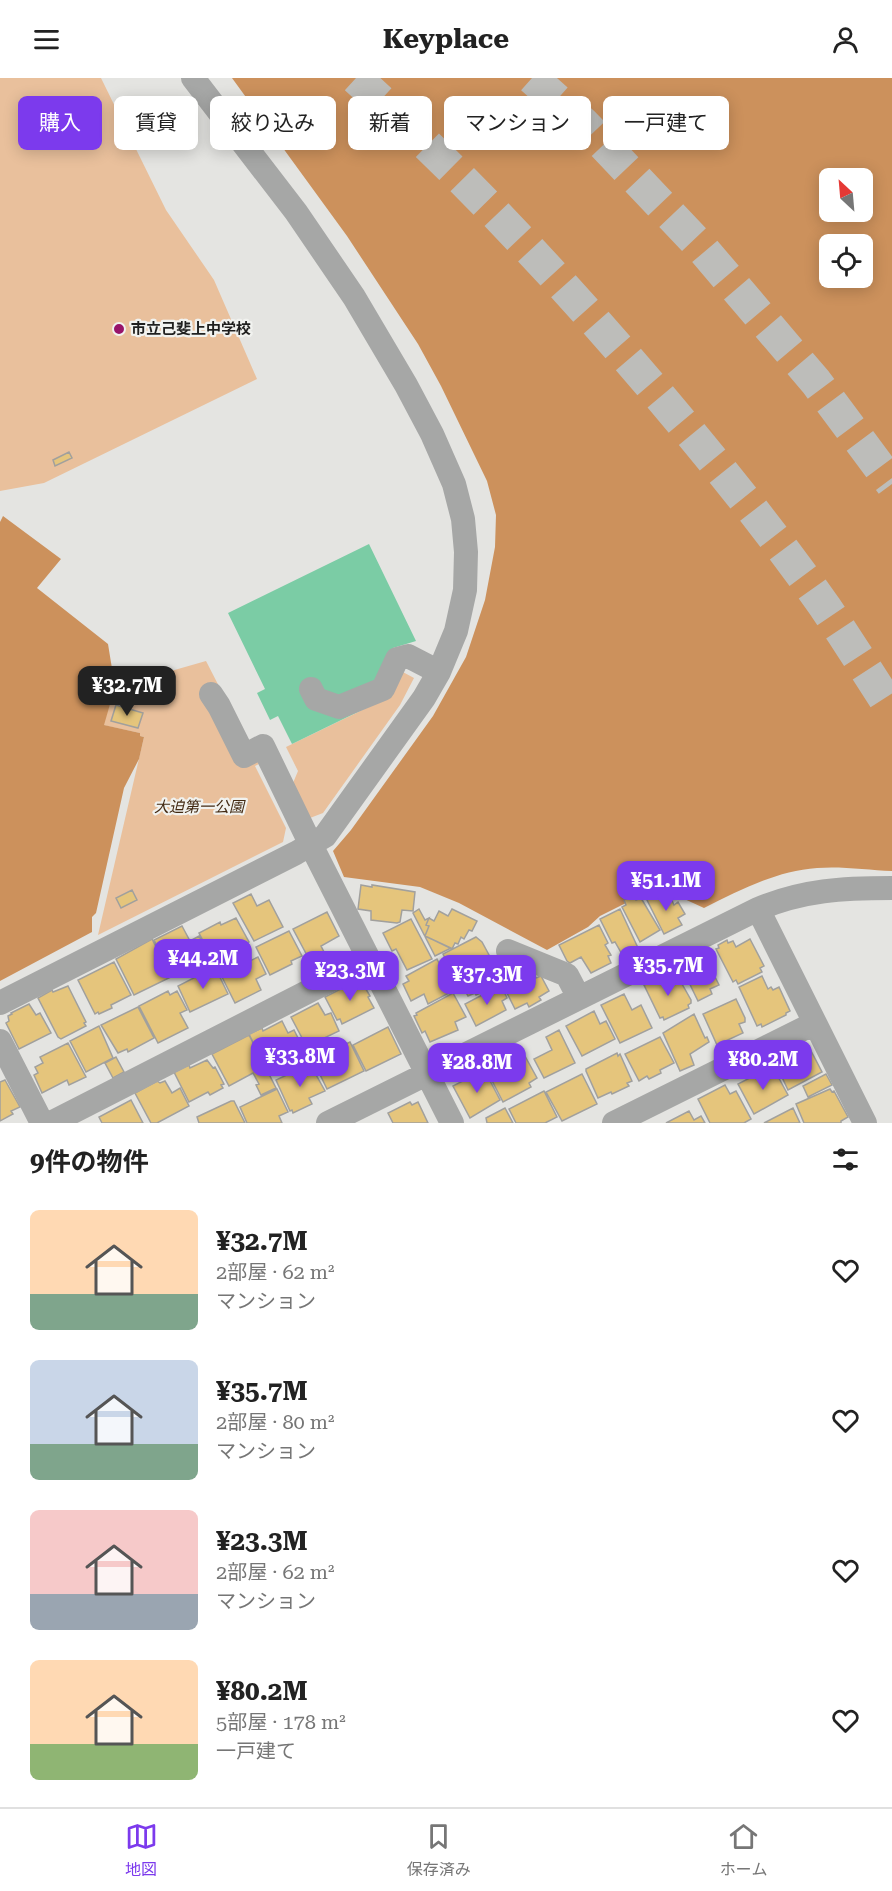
<!DOCTYPE html>
<html lang="ja">
<meta charset="utf-8">
<style>
body{margin:0;font-family:"Roboto Serif","Noto Sans JP",serif;background:#f2f2f2;color:#222;height:100vh;display:flex;flex-direction:column;font-size:22px;white-space:nowrap}
*{box-sizing:border-box;margin:0}
p{font-size:20px;color:#767676}
.icon{flex:none;width:33px;height:33px;fill:none;stroke:currentColor;stroke-width:2;stroke-linecap:round;stroke-linejoin:round}
.map{position:relative;height:1045px;overflow:hidden}
.drawer{display:flex;flex-direction:column;background:#fff;flex:1}
.drawer>*{flex:none}
.hud{position:absolute;left:18px;top:18px;width:856px;height:54px;display:flex;gap:12px}
.needle{width:39px;rotate:334deg}
.tools{position:absolute;left:819px;top:90px;display:grid;gap:12px}
.tools a{display:grid;place-items:center;width:54px;height:54px;border-radius:9px;background:#fff;box-shadow:0 3px 15px #0003;font-size:30px}
.price{position:absolute;translate:-50% -51px;padding:0 14px;border-radius:12px;background:#7c3aed;color:#fff;font-size:20px;line-height:39px;filter:drop-shadow(0 2px 3px #0008)}
.price::after{content:'';position:absolute;left:50%;top:36px;width:18px;height:14px;margin-left:-9px;background:inherit;clip-path:polygon(0 0,100% 0,50% 100%)}
.price.on{background:#222;color:#fff}
ul{padding:0;list-style:none}
li{display:flex;align-items:center;gap:18px;height:150px;padding:0 30px}
li span{display:grid;place-items:center;flex:none;width:168px;height:120px;border-radius:9px;color:#555}
li>.icon{margin-inline-start:auto}
span .icon{width:72px;height:72px;fill:#fffc;stroke-width:1}
li b{font-size:26px}
h2{display:flex;justify-content:space-between;align-items:center;height:72px;padding:0 30px;font-size:26px}
.tag{padding:0 21px;border-radius:9px;background:#fff;box-shadow:0 3px 15px #0003;font-size:21px;line-height:54px}
.tag.on{background:#7c3aed;color:#fff}
header{display:flex;justify-content:space-between;align-items:center;height:78px;padding:0 30px;background:#fff;font-size:27px;font-weight:700}
.tab-bar{display:flex;justify-content:space-around;align-items:center;height:84px;border-top:2px solid #e0e0e0;background:#fff;font-size:16px;color:#767676}
.tab-bar a{display:grid;justify-items:center;gap:3px}
.tab-bar .on{color:#7c3aed}
.map>svg:first-child{display:block}
.green{fill:#e9c09c}
.forest{fill:#cc915c;fill-rule:evenodd}
.water{fill:#7bcca5}
.building{fill:#e5c57c;stroke:#a1a09d;stroke-width:1.5}
.lines{fill:none;stroke-linecap:round;stroke-linejoin:round}
.highway-tunnel{stroke:#bdbdba;stroke-width:33;stroke-dasharray:33 16;stroke-linecap:butt}
.minor{stroke:#a6a7a6;stroke-width:24}
.poi-dot{fill:#98146a;stroke:#f1f2ef;stroke-width:2}
.labels{text-anchor:middle;stroke-width:4.5;stroke-linejoin:round;paint-order:stroke}
.poi-label{font-size:15px;font-weight:bold;fill:#1f1f1e;stroke:#f1f2ef;text-anchor:start}
.park-label{font-size:15px;font-style:italic;fill:#422912;stroke:#f1f2ef}
</style>
<header><svg class="icon" aria-label="menu" viewBox="0 0 24 24"><path d="M4 6h16M4 12h16M4 18h16"/></svg>Keyplace<svg class="icon" aria-label="person" viewBox="0 0 24 24"><circle cx="12" cy="8" r="4"/><path d="M4 21q1-7 8-7t8 7"/></svg></header>
<div class="map">
<svg width="892" height="1045" viewBox="0 0 892 1045">
<rect width="100%" height="100%" fill="#e4e4e1"/>
<!-- green -->
<path class="green" d="M0,0H101L166,132L214,202L257,301L44,405L0,413Z
M206,583L259,686L255,688L286,750L283,764L98,857L144,659L140,658V655L103,647L115,609Z
M401,593L414,600L400,627L323,735L310,740L293,705L298,693L286,669L387,620Z"/>
<!-- forest -->
<path class="forest" d="M232,0H892V793C868,792 841,788 817,790C776,793 740,812 704,830L680,819L662,807L600,838L588,849L547,872L459,825L420,809L344,799L333,773L351,752L433,638L466,579L485,522L495,469L496,437L487,403L441,308L418,266L347,158ZM830,100H862V134H830ZM830,166H862V200H830Z
M3,438L61,481L37,510L108,566L115,609L104,647L140,655V658L144,659L139,681L124,710L96,835L92,839V854L0,903V444Z"/>
<!-- water -->
<path class="water" d="M369,466L416,563L393,570L378,601L338,621L303,612L368,629L292,666L278,638L270,642L257,615L265,611L228,535Z"/>
<!-- building -->
<path class="building" d="M69,374L72,380L55,388L53,382Z
M163,605L164,621L148,622L147,607Z
M116,627L143,635L138,650L111,643Z
M361,807L372,809V807L415,814L413,833L402,832L400,844L397,845L371,842V833L358,831Z
M132,812L137,822L121,830L116,820Z
M659,813L663,822L670,818L674,827L678,824L685,836L678,840L682,847L664,856L646,820Z
M251,816L257,828L269,822L283,849L254,863L233,825Z
M633,817L636,822L641,820L660,852L640,864L622,829L626,827L624,822Z
M419,831L425,842L429,840L426,847L429,848L425,858L451,870L435,878L413,835Z
M452,831L477,843L472,853L469,852L464,861L461,859L458,866L455,865L452,871L425,858L429,848L426,847L429,840L434,843L439,833L448,838Z
M620,831L638,870L623,878L615,864L612,865L600,841Z
M327,834L339,858L321,868L324,874L309,881L293,851Z
M236,840L249,864L213,882L199,855L220,844L221,847Z
M411,841L432,881L407,892L396,871L392,873L383,855Z
M599,847L608,865L605,867L611,877L608,878L611,885L591,895L581,879L570,885L567,883L559,867Z
M182,848L190,863L199,858L210,879L207,881L208,883L195,889L194,887L172,898L154,862Z
M289,853L302,878L291,883L292,886L270,897L256,869Z
M476,859L482,864L489,877L453,896L443,876Z
M152,861L171,899L134,917L116,881Z
M750,861L764,888L760,890L762,894L738,906L736,902L733,904L716,871L719,870L718,867L727,862L728,865L733,863L736,869Z
M258,879L266,896L256,901L261,912L235,925L221,897Z
M705,879L719,907L710,911L712,916L698,923L682,890Z
M498,880L507,899L487,909L489,911L476,917L475,915L468,918L460,903L466,900L464,897Z
M437,881L453,913L428,926L424,916L411,923L403,906L409,903L406,898Z
M114,884L131,917L111,927L112,930L99,936L98,934L95,936L78,902Z
M215,889L228,916L190,934L178,908Z
M527,893H529L532,898L535,897L536,900L541,898L549,913L539,919L541,922L529,929L527,925L515,931L502,905Z
M663,898L666,905L678,899L691,922V925L688,927L689,930L664,942L663,939L660,940L644,907Z
M762,898L768,911L771,909L773,912L779,909L790,933L786,935V937L762,949L761,946L757,948L739,909Z
M360,901L370,918L368,919L374,930L342,946L340,941L337,942L325,919Z
M501,907L507,920L502,923L506,932L476,948L465,926Z
M68,908L86,944L84,945L86,948L61,961L58,959L38,920L52,912L53,914Z
M168,913L170,917L177,913L187,932L180,935L188,950L158,965L139,928Z
M453,915L466,939L455,944L458,952L430,964L425,953L422,955L414,938L417,937L416,935Z
M624,916L632,932L641,927L652,950L620,965L601,927Z
M736,921L745,940V944L739,946L743,955L717,967L703,936Z
M318,925L325,937L331,935L339,953L324,960L327,966L310,975L291,939Z
M29,926L36,937L40,935L51,955L19,971L6,945L9,943L8,938L12,936L11,935Z
M138,929L154,960L128,974L127,971L118,975L101,947Z
M594,933L600,946L606,943L615,961L582,978L566,948Z
M694,936L705,960L707,959L709,964L690,976L694,987L680,993L663,955Z
M282,943L288,955L294,952L303,970L265,989L249,956L262,950L263,953Z
M99,948L113,980L86,994L70,963Z
M388,949L401,976L366,993L353,967Z
M559,952L575,985L544,1000L534,981L552,972L546,959Z
M249,957L276,1010L261,1017L256,1007L259,1006L253,995L229,1008L212,976Z
M660,959L674,985L660,992L661,995L649,1001L647,998L639,1003L625,976Z
M350,964L364,993L327,1011L313,982Z
M68,965L86,999L69,1007L67,1002L42,1015L34,997L38,995L35,989L43,985L40,979Z
M796,968L797,970L801,969L804,974L810,971L822,994L788,1012L773,980Z
M520,969L537,1000L529,1005L531,1009L503,1024L484,987Z
M303,970L308,980L291,988L286,979Z
M617,975L618,978L620,976L632,1003L627,1005L629,1008L612,1016L611,1014L598,1020L586,993V991Z
M116,979L124,994L113,1000L105,985Z
M207,982L213,990L215,989L224,1006L221,1007L223,1010L210,1017L208,1014L189,1024L174,994L189,987L190,990Z
M310,986L325,1013L309,1020L312,1026L293,1035L292,1032L290,1033L276,1002Z
M763,993L765,997L776,995L788,1017L754,1036L738,1006Z
M486,995L500,1022L470,1040L453,1008L476,996L477,999Z
M582,996L597,1026L562,1043L546,1014Z
M826,996L832,1007L808,1019L803,1008Z
M5,1002L20,1029L11,1033L13,1036L0,1043V1004Z
M157,1003L160,1005L165,1003L172,1015L180,1010L189,1028L157,1045H151L135,1015Z
M725,1007L730,1016L736,1013L751,1041L744,1045H710L698,1021Z
M277,1011L288,1034L279,1038L282,1045H247L240,1029Z
M830,1011L832,1014L834,1013L848,1039L841,1043V1045H804L796,1026Z
M544,1013L557,1039L545,1045H516L509,1031Z
M131,1022L143,1045H102L99,1039Z
M231,1023H234L245,1045H199L197,1039Z
M410,1024L412,1027L418,1024L428,1045H393L388,1035Z
M505,1030L513,1045H487L486,1040Z
M793,1030L800,1045H764Z
M689,1033L694,1042L701,1038L705,1045H666Z"/>
<g class="lines">
<!-- highway-tunnel -->
<path class="highway-tunnel" d="M356,0C464,98 563,204 657,315C715,384 773,455 825,529C848,563 870,598 892,632
M532,0L583,45L701,169L816,304L892,406"/>
<!-- minor -->
<path class="minor" d="M311,611L316,621L339,629L383,611L397,581L408,578L439,594
M211,616L219,628L244,678L263,668L311,767L452,1045
M758,831C803,812 843,810 892,810
M508,873L567,897L579,920
M0,925L296,775L325,758L424,620L439,594L456,553L465,512L466,474L463,441L454,406L432,356L406,307L354,219L296,134L193,0
M0,963L42,1045
M51,1045L370,882
M328,1045L758,831L865,1045
M614,1045L815,945"/>
</g>
<!-- markers -->
<circle class="poi-dot" cx="119" cy="251" r="6"/>
<g class="labels">
<!-- poi labels -->
<g class="poi-label">
<text x="131" y="256">市立己斐上中学校</text>
</g>
<!-- park labels -->
<g class="park-label">
<text x="199" y="734">大迫第一公園</text>
</g>
</g>
</svg>
<div class="tools">
<a><svg class="needle" viewBox="-14 -14 28 28"><path d="M0-13l5 13h-10z" fill="#e53935"/><path d="M0 13l5-13h-10z" fill="#767676"/></svg></a>
<a><svg class="icon" aria-label="locate" viewBox="0 0 24 24"><circle cx="12" cy="12" r="6"/><path d="M12 2v4M12 18v4M2 12h4M18 12h4"/></svg></a>
</div>
<b class="price on" style="left:127px;top:639px">¥32.7M</b>
<b class="price" style="left:666px;top:834px">¥51.1M</b>
<b class="price" style="left:203px;top:912px">¥44.2M</b>
<b class="price" style="left:668px;top:919px">¥35.7M</b>
<b class="price" style="left:350px;top:924px">¥23.3M</b>
<b class="price" style="left:487px;top:928px">¥37.3M</b>
<b class="price" style="left:300px;top:1010px">¥33.8M</b>
<b class="price" style="left:763px;top:1013px">¥80.2M</b>
<b class="price" style="left:477px;top:1016px">¥28.8M</b>
<div class="hud">
<a class="tag on">購入</a>
<a class="tag">賃貸</a>
<a class="tag">絞り込み</a>
<a class="tag">新着</a>
<a class="tag">マンション</a>
<a class="tag">一戸建て</a>
</div>
</div>
<section class="drawer">
<h2>9件の物件<svg class="icon" aria-label="filters" viewBox="0 0 24 24"><path d="M4 7h16M4 17h16"/><circle cx="9" cy="7" r="2"/><circle cx="15" cy="17" r="2"/></svg></h2>
<ul>
<li><span style="background:linear-gradient(#ffd9b3 70%,#7fa58c 0)"><svg class="icon" aria-label="home" viewBox="0 0 24 24"><path d="M3 11l9-7 9 7M6 9v11h12V9"/></svg></span><div><b>¥32.7M</b><p>2部屋 · 62 m²</p><p>マンション</p></div><svg class="icon" aria-label="heart" viewBox="0 0 24 24"><path d="M12 20l-8-8c-3-5 5-10 8-4 3-6 11-1 8 4z"/></svg></li>
<li><span style="background:linear-gradient(#c9d6e8 70%,#7fa58c 0)"><svg class="icon" aria-label="home" viewBox="0 0 24 24"><path d="M3 11l9-7 9 7M6 9v11h12V9"/></svg></span><div><b>¥35.7M</b><p>2部屋 · 80 m²</p><p>マンション</p></div><svg class="icon" aria-label="heart" viewBox="0 0 24 24"><path d="M12 20l-8-8c-3-5 5-10 8-4 3-6 11-1 8 4z"/></svg></li>
<li><span style="background:linear-gradient(#f6c9c9 70%,#9aa5b1 0)"><svg class="icon" aria-label="home" viewBox="0 0 24 24"><path d="M3 11l9-7 9 7M6 9v11h12V9"/></svg></span><div><b>¥23.3M</b><p>2部屋 · 62 m²</p><p>マンション</p></div><svg class="icon" aria-label="heart" viewBox="0 0 24 24"><path d="M12 20l-8-8c-3-5 5-10 8-4 3-6 11-1 8 4z"/></svg></li>
<li><span style="background:linear-gradient(#ffd9b3 70%,#8fb573 0)"><svg class="icon" aria-label="home" viewBox="0 0 24 24"><path d="M3 11l9-7 9 7M6 9v11h12V9"/></svg></span><div><b>¥80.2M</b><p>5部屋 · 178 m²</p><p>一戸建て</p></div><svg class="icon" aria-label="heart" viewBox="0 0 24 24"><path d="M12 20l-8-8c-3-5 5-10 8-4 3-6 11-1 8 4z"/></svg></li>
</ul>
</section>
<nav class="tab-bar">
<a class="on"><svg class="icon" aria-label="map" viewBox="0 0 24 24"><path d="M3 6l6-2 6 2 6-2v14l-6 2-6-2-6 2zM9 4v14M15 6v14"/></svg>地図</a>
<a><svg class="icon" aria-label="saved" viewBox="0 0 24 24"><path d="M7 4h10v16l-5-4-5 4z"/></svg>保存済み</a>
<a><svg class="icon" aria-label="home" viewBox="0 0 24 24"><path d="M3 11l9-7 9 7M6 9v11h12V9"/></svg>ホーム</a>
</nav>
